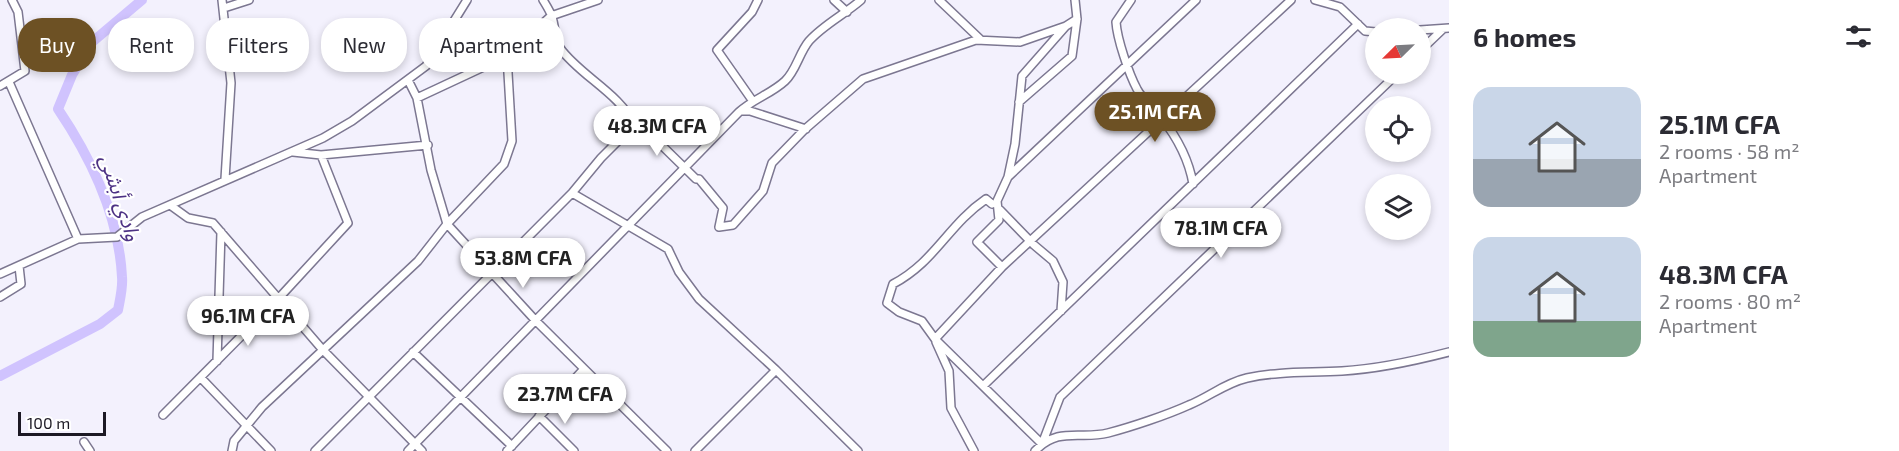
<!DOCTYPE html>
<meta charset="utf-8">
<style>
body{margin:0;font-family:"Exo 2","Noto Sans Arabic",sans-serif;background:#f7f7f7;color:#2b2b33;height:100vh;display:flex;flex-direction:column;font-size:22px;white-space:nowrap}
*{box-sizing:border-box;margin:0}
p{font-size:20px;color:#7c7c81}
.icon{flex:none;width:33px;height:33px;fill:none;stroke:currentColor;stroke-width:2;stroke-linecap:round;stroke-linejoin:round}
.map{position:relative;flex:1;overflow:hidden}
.side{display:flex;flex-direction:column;background:#fff;width:450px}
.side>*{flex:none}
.guide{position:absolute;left:18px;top:18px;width:570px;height:54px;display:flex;gap:12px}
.needle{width:39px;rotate:246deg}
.fabs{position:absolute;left:1365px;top:18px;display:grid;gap:12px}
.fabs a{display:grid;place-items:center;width:66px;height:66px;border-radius:50%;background:#fff;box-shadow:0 3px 9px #0003;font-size:30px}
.scale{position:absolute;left:18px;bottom:15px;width:88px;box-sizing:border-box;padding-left:6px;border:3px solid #1c1924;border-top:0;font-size:16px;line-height:21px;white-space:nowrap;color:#1c1924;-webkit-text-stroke:4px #fff;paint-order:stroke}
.price{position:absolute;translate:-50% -51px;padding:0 14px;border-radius:21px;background:#fff;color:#222;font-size:20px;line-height:39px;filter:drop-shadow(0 2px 3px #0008)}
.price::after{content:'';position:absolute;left:50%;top:36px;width:18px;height:14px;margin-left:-9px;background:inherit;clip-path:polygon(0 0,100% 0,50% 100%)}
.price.active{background:#6d5124;color:#fff}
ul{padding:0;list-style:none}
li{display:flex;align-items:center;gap:18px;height:150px;padding:0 24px}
li span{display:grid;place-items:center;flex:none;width:168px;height:120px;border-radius:18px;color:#555}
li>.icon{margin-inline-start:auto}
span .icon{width:72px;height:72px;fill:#fffc;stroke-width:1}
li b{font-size:26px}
h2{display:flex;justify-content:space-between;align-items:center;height:72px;padding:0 24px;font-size:26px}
.tag{padding:0 21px;border-radius:24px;background:#fff;box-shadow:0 3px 9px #0003;font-size:21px;line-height:54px}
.tag.active{background:#6d5124;color:#fff}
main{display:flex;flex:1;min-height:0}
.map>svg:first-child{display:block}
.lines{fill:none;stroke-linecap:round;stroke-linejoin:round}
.river{stroke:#d0c3fe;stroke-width:10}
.minor-casing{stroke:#7c7791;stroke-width:10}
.minor{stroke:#fff;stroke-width:7}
.labels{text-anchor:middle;stroke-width:4.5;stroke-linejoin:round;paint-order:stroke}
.water-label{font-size:21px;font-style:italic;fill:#4d3284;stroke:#fff}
</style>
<main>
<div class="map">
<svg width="1449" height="451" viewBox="0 0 1449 451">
<rect width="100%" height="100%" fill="#f3f1fd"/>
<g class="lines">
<!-- river -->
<path class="river" d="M0,376L100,324L118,310C120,299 123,288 122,277C119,217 91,158 58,109L72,75L91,43L142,0"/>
<defs>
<path id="minor" d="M222,0L231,83L225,179
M543,0C546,5 550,11 552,17C555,26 555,40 560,48C579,75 621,94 634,125
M834,0L847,12
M939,0L980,39
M1131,0L1116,22C1117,39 1129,74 1137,89C1142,99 1154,108 1161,117C1176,136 1189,160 1193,184
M1315,0L1340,7L1365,31L1376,32
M224,8L249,0
M1420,30L1449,28
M1420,51L1443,29
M408,80L417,98L431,170L447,224L536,321L667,451
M9,82L78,239
M0,86L25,71L18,12L12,0
M417,98L507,56L551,16L598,0
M752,100L717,50L752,12L758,0
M1019,102L1072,56L1077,19L1075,0
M741,111H750L806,129
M634,125L645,129L696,179H699L723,208L719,227L733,225L763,191L772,163L804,130L863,79L976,40L1020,42L1066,26
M293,152L321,155L428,145
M1008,177L1015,144L1022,76L1066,26L1077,19
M572,193L668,249L679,272L699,299L776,370L858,451
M992,204L986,199C948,225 935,262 893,284L887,303L899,312L922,321L935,339L1042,444L1060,397L1397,74
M170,205L188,218L213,223L322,349L422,451
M1000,210L1034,245L1053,261L1063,282L1061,311
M1002,267L977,242L999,220L997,201L1008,177L1196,0
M0,274L78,239L117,237L142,217L323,138L352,121L426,66L467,0
M0,297L21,284L19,266
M935,339L1002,267L1291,0
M936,342L949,371L951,408L974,451
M413,352L512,446
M217,361L221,232
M201,378L271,451
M983,386L1358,24
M163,415L278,299L348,223L321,155
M539,416L574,451
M84,442L90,451
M232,451L234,441L262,407L418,261L447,224L504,164L512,141L507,56
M315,451L572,193L601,158L634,125
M408,451L739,112C753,99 771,94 785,81C796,71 799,53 809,41C823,25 845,14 861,0
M507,451L584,369
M695,451L776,370
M1035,451C1059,426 1080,440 1108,433C1131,427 1167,415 1189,405C1209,397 1225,383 1247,378C1279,371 1309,373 1342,371C1378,369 1414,361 1449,352"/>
</defs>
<!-- minor casing -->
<use href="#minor" class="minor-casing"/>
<!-- minor -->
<use href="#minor" class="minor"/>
</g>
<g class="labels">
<!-- water labels -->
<g class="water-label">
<text transform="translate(120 198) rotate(72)" y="7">وادي أبشي</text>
</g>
</g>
</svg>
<div class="fabs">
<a><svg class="needle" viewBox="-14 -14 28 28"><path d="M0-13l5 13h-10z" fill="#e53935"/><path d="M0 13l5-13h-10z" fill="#7c7c81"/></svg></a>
<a><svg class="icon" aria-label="locate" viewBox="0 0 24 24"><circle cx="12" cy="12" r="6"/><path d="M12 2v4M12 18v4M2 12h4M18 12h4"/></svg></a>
<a><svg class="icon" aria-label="layers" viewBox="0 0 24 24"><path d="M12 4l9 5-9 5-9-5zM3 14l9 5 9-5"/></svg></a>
</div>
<div class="scale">100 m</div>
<b class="price active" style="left:1155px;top:143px">25.1M CFA</b>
<b class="price" style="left:657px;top:157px">48.3M CFA</b>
<b class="price" style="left:1221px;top:259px">78.1M CFA</b>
<b class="price" style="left:523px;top:289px">53.8M CFA</b>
<b class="price" style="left:248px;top:347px">96.1M CFA</b>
<b class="price" style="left:565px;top:425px">23.7M CFA</b>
<div class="guide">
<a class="tag active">Buy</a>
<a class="tag">Rent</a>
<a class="tag">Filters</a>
<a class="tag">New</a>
<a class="tag">Apartment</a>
</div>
</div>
<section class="side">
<h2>6 homes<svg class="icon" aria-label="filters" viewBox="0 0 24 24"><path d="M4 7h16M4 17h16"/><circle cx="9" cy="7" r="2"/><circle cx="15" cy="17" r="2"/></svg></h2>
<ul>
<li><span style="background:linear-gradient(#c9d6e8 60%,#9aa5b1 0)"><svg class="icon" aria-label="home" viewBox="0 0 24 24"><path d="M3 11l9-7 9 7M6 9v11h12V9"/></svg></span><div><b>25.1M CFA</b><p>2 rooms · 58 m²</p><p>Apartment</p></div></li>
<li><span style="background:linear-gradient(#c9d6e8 70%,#7fa58c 0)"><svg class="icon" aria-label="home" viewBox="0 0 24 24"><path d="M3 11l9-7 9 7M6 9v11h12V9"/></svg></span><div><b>48.3M CFA</b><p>2 rooms · 80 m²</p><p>Apartment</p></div></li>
</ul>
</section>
</main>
